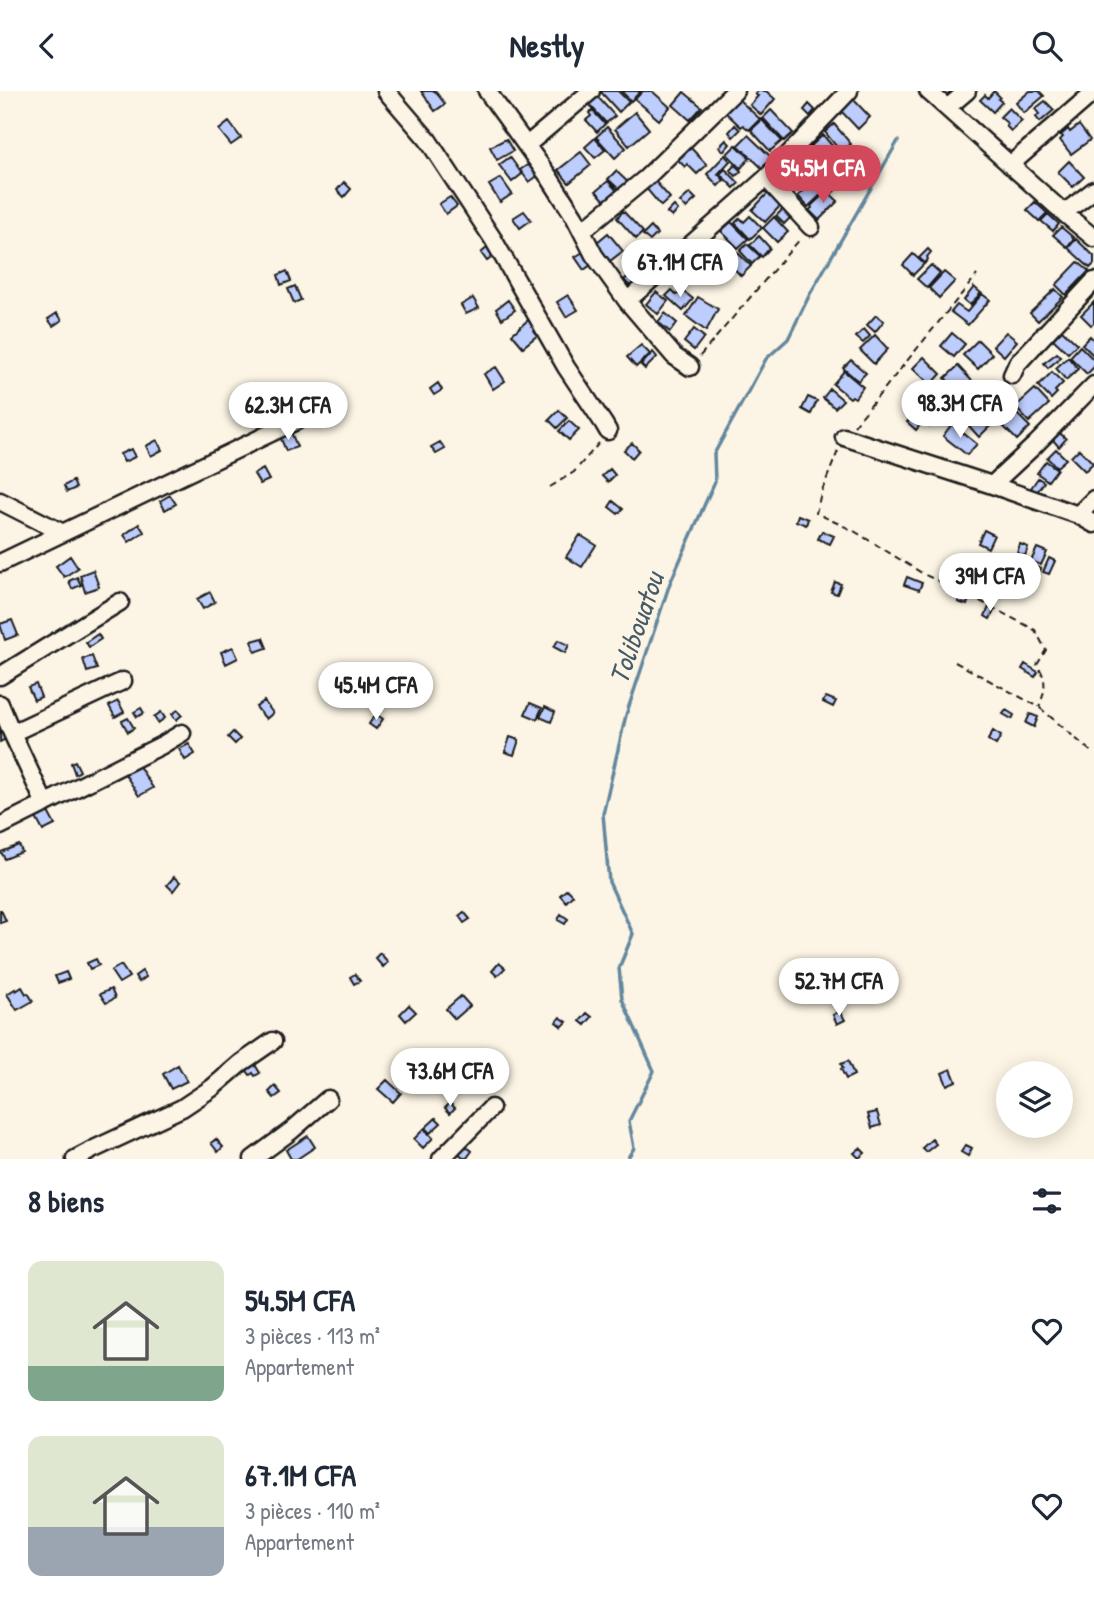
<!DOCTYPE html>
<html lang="fr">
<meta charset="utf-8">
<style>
body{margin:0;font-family:"Patrick Hand",sans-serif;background:#f6f6f7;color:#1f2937;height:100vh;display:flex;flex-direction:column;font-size:26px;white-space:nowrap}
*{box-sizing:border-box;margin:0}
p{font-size:23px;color:#747a83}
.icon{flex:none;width:38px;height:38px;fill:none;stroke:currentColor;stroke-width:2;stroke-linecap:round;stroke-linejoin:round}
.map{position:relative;height:1068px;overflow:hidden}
.panel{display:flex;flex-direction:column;background:#fff;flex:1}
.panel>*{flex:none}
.tools{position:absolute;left:996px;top:970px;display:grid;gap:14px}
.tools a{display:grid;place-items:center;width:77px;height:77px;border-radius:50%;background:#fff;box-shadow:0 4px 18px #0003;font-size:35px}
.price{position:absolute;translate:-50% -60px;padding:0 16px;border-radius:24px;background:#fff;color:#222;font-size:23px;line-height:46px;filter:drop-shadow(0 2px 4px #0008)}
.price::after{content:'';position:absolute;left:50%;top:42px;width:21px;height:16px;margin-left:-10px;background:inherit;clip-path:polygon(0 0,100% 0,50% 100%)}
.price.current{background:#d1495b;color:#fff}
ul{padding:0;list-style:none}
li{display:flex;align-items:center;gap:21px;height:175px;padding:0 28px}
li span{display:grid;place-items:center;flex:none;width:196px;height:140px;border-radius:14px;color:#555}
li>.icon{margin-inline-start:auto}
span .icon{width:84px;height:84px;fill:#fffc;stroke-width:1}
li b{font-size:30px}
h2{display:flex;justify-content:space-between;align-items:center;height:84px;padding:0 28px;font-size:30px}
header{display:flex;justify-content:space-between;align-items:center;height:91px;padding:0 28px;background:#fff;font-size:32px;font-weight:700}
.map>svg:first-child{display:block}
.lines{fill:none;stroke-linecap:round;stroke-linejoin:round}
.stream{stroke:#64879e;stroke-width:3.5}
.building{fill:#bdcdfd;stroke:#1c1c1c;stroke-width:2}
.minor-casing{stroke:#1c1c1c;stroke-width:21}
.path{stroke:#1c1c1c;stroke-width:2;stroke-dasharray:7 5;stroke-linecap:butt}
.minor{stroke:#fcf5e5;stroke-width:16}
.labels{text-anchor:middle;stroke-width:5;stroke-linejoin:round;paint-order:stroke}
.water-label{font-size:28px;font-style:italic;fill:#465b68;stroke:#fcf5e5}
</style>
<header><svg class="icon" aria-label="back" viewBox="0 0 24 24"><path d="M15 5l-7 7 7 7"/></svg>Nestly<svg class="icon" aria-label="search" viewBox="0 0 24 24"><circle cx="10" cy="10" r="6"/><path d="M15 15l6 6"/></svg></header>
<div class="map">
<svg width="1094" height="1068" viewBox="0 0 1094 1068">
<rect width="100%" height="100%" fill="#fcf5e5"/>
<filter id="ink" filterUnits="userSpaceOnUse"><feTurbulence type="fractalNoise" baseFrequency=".0143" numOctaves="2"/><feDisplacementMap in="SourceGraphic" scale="14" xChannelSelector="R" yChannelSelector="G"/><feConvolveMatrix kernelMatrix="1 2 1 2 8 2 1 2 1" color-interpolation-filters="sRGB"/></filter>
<g filter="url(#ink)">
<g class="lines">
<!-- stream -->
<path class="stream" d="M627,1068L634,1057L629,1030L654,980L622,908L619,877L633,843L609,791L603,723L626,624L670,492L715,390L714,363L766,268L788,248L810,203L898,50"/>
</g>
<!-- building -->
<path class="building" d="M421,0H435L445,13L435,20Z
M600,0H618L629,11L619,21Z
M621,0H641L631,10Z
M643,0H652L670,16L659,29L635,8Z
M758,0H766L775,8L761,24L750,14L758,5L755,3Z
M994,0L1000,6L998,8L1002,11L993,21L980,9L985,4L988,7Z
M1030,0H1039L1044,5L1024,22L1016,12Z
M684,1L702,16L690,29L673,14Z
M596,4L615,25L606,32L588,12Z
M738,8L760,28L749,39L743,34L741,36L725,21Z
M853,8L870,26L858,38L842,21L846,16L845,15Z
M1045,10L1054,19L1040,31L1036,26L1039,23L1035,18Z
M809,13L815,19L810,25L804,19Z
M1009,17L1022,30L1011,40L1006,35L1008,33L1000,26Z
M592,19L605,33L597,41L586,29L591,25L589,22Z
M771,19L793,42L784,50L763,27Z
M635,21L649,38L629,55L615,38Z
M762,29L782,50L770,60L751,39Z
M229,31L241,47L231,54L219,39Z
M834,33L851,53L841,61L825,41Z
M735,34L740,39L733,46L729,41Z
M1079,34L1090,49L1071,63L1060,49L1063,46L1061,44L1068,38L1070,41Z
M607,36L626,57L615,67L596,46Z
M748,44L772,67L762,77L738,54Z
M823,44L840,64L829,74L811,55Z
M595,47L605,59L595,67L585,56Z
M506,48L513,60L497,69L490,56Z
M726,49L730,53L724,60L719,56Z
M736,54L750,67L741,77L727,63Z
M811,56L827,75L816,85L802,69L806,66L803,63Z
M691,57L707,74L697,83L687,73L685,76L678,69Z
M581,61L591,74L569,92L558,79Z
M725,64L730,70L718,83L724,89L718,95L707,83Z
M510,66L522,83L512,91L499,74Z
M796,69L812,85L799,98L782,82Z
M533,70L542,82L529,91L520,79Z
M1069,70L1084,86L1073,96L1058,81Z
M735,74L741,80L736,85L730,79Z
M725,78L739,92L734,97L720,83Z
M616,80L631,94L623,102L608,88Z
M825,80L828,84L832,80L843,92L832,102L818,87Z
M501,87L512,103L500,111L489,94Z
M816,88L826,99L808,116L798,105Z
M654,89L670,107L661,115L645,96Z
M608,90L621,104L610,115L596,100Z
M344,91L351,98L344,106L337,99Z
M827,100L838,110L819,129L809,119L812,117L811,115Z
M769,101L782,113L765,131L752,119Z
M690,102L696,108L686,117L680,111Z
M450,106L457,115L446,123L439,113Z
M1035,111L1047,122L1039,130L1027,119Z
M674,115L678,119L672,126L667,122Z
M785,116L793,124L784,133L776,125Z
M524,120L531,129L520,137L513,127Z
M623,120L643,141L636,148L617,127Z
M1048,123L1059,133L1053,140L1041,130Z
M750,125L762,137L750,148L735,132L740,127L744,131Z
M774,126L788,141L777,151L763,137Z
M731,131L748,148L738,157L721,140Z
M651,136L657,143L650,150L643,144Z
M1061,136L1074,147L1067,156L1053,144Z
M608,142L623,160L610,170L596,152Z
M759,145L770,157L762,166L750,154Z
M1076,148L1094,165V173L1090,177L1068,157Z
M723,150L734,161L725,169L715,158Z
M705,151L718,164L709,173L695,160Z
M747,153L760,165L752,173L740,160Z
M634,156L646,167L636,178L633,175L632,176L623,168Z
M487,157L494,165L487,170L481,162Z
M928,158L931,161L927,166L928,168L925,172L919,167Z
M583,161L592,173L584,179L575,166Z
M737,161L751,175L741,185L727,170Z
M913,163L924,173L913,184L903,174Z
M719,165L728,173L717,185L709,177Z
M1078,171L1089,180L1066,204L1056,194Z
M931,174L940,182L927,197L917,188Z
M287,180L291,190L281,194L278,184Z
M634,180L644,191L634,200L624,189Z
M944,181L955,190L939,207L929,197Z
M295,195L301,209L294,212L288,198Z
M974,196L981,202L970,214L964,209Z
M1055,198L1063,206L1038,230L1030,222Z
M672,199L677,204L682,199L693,208L683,220L666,205Z
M656,201L668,210L658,223L646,213Z
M982,203L990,209L968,234L951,221L957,214L967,221Z
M568,204L578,219L566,226L557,211Z
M698,206L718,218L706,240L686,225Z
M473,207L479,217L466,223L461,214Z
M508,209L515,219L502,228L496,218Z
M1094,211V232L1091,234L1081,224Z
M57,222L62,229L53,235L48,228Z
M665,222L677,232L670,241L658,231Z
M876,224L884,230L875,241L867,234Z
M528,229L539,243L523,256L512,243Z
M694,238L704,246L694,259L684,251Z
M864,238L870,245L863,252L856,246Z
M1062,239L1077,253L1068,262L1053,248Z
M1006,241L1017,250L1004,265L993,255Z
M952,242L965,253L954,266L941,255Z
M875,244L888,258L874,273L860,259Z
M1090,245L1094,249V265L1082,253Z
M978,249L992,263L978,278L963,264Z
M641,254L650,263L636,276L627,266Z
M1080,255L1094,269V276L1087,283L1070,266Z
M653,261L657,266L645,278L641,274Z
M1057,262L1061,266L1048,277L1044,272Z
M924,266L941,283L931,294L913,277Z
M1068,266L1078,278L1066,289L1056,277Z
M851,269L866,282L858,290L843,277Z
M958,275L973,291L963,300L960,297L957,299L945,287Z
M496,276L505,290L493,298L484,283Z
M844,280L863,296L855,307L852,305L850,307L833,293Z
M1052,281L1063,292L1055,300L1057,302L1051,308L1038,295Z
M438,292L442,299L434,304L430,298Z
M934,297L950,312L940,323L924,308Z
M830,298L843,309L835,317L823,307Z
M1035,298L1049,313L1029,331L1015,316Z
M808,306L817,310L811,323L802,318Z
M992,309L1005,321L994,332L981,320Z
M921,311L938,326L930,335L913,321Z
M1012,318L1030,336L1017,349L999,331Z
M559,319L567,327L557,337L549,329Z
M913,325L922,332L916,339L907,331Z
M980,325L990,335L979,346L969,335Z
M569,330L579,339L569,349L559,340Z
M952,333L977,353L967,364L943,345Z
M291,341L297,356L286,360L280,345Z
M1060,342L1066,348L1059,356L1053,349Z
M157,349L162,359L151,365L146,355Z
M440,351L445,358L436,363L431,356Z
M632,352L639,359L632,367L624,359Z
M131,358L135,366L124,371L120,363Z
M1056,358L1066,368L1057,376L1047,367Z
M1079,358L1093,372L1085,380L1071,366Z
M1046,370L1057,378L1048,390L1037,382Z
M263,378L269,389L260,393L254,383Z
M610,378L615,384L608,391L602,385Z
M1038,387L1044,391L1037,401L1031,397Z
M73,390L76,397L67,401L64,395Z
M170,404L176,413L165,419L160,410Z
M613,410L623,418L618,423L609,416Z
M798,424L808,428L806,434L796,430Z
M139,433L144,441L129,451L124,444Z
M984,439L994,444L988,457L978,452Z
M822,440L834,445L830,453L818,448Z
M580,444L596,454L582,476L566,466Z
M1020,453L1028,456L1025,465L1017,462Z
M1037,457L1047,461L1041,474L1031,470Z
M70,465L78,477L64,486L56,475Z
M1049,467L1055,470L1049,483L1043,481Z
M1028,472L1041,478L1036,488L1023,482Z
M93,479L99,496L85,501L80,484Z
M77,486L81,494L72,498L69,490Z
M907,486L922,492L919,499L904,494Z
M835,491L841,493L837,503L831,501Z
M210,501L215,511L203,518L197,508Z
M959,506L969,508L967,514L958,511Z
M989,516L995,518L990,528L985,525Z
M12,529L18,544L5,549L0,533Z
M98,543L101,548L89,556L86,551Z
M263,547L267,557L255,561L252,550Z
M558,549L569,554L565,562L554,556Z
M233,556L238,567L226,573L221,561Z
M92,565L97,578L87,581L83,568Z
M1025,573L1038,581L1035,586L1022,578Z
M36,593L41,606L34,609L28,596Z
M826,606L836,610L833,616L823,611Z
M118,610L124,621L115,626L109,615Z
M264,610L273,622L266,628L256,616Z
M530,612L542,617L537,628L525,623Z
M545,616L555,621L551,631L540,626Z
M141,617L144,622L137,626L134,621Z
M178,619L182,624L176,629L172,623Z
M1006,619L1014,624L1012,628L1003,623Z
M161,621L165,627L158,632L154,626Z
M376,623L383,628L376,638L369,633Z
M1030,623L1038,626L1034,636L1026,632Z
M128,627L134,637L128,641L122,630Z
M3,632L10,646L0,651V634Z
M993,640L1001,645L996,654L988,649Z
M233,641L240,648L235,653L228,646Z
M510,646L519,649L514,664L505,661Z
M189,653L195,663L185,669L179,658Z
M75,670L80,680L75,683L71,672Z
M137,672L153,697L139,705L123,680Z
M48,721L55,734L43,740L36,727Z
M19,754L22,761L5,768L1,761Z
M174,786L180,791L173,800L167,794Z
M567,798L573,804L566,811L560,804Z
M0,819H1L6,830L0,832Z
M464,821L470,828L464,832L459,825Z
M561,823L568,828L565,833L558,829Z
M380,862L388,871L383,876L375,867Z
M96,868L99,874L90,878L87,872Z
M499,872L505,877L497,885L492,880Z
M121,874L129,886L119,892L111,880Z
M142,880L146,886L139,891L135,885Z
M66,881L69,888L58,892L55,885Z
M355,883L360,890L354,893L350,886Z
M22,896L26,903L28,902L33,910L17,919L7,903L15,898L16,900Z
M111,898L115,907L106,912L100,903Z
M461,905L470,915L455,928L446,918Z
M409,914L416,921L406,930L400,923Z
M840,920L845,929L837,933L833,924Z
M587,922L592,926L585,934L580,930Z
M560,926L567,931L562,936L556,931Z
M848,970L854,984L846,988L841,978L843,977L841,973Z
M254,972L260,982L255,985L253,982L250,984L243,974Z
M178,974L187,990L171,998L163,983Z
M951,978L956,990L947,994L942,982Z
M387,989L401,1002L393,1011L378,998Z
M275,995L281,1002L274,1007L269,1001Z
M450,1012L455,1017L450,1022L445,1017Z
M877,1021L881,1034L872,1037L868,1023Z
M436,1027L441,1032L430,1042L425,1037Z
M424,1038L433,1047L423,1057L414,1048Z
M308,1045L315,1056L297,1068H291L286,1059Z
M216,1048L223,1056L218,1061L211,1052Z
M932,1048L936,1053L926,1061L922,1057Z
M461,1051L472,1060L466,1068L454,1059Z
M966,1054L972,1057L968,1065L961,1061Z
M860,1057L865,1062L859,1067L854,1062Z"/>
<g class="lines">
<defs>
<path id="minor" d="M386,0L428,49L493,148L566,276L604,333L608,340
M487,0L549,86L574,125L594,164L627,210L674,265L690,276
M928,0L1064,122L1094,147
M947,17L967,0
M527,54L591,0
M1010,74L1094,1
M766,87L811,136
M1064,122L1094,99
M582,140L646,87L735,0
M627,210L766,87L849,0
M1012,284L1017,273L1094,190
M844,346L992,394L1078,424L1094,433
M992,394L1036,353L1094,294
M0,410L63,442
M1078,424L1094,408
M0,472L298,329
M0,585L120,511
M0,613L12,642L45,713
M12,642L123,590
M0,735L162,654L182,642
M75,1068L94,1058L182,1017L212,997L241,972L273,950
M253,1068L291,1040L328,1008
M441,1068L491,1017"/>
</defs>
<!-- minor casing -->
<use href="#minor" class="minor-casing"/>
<!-- path -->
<path class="path" d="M700,265L801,147
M854,335L977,184
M838,360L821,402L816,422L854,440L925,484L955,497L1035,539L1046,559L1037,574C1048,588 1045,601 1039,616
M550,396L574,381L599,352
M955,571L1039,616L1094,663"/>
<!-- minor -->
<use href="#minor" class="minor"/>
</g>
</g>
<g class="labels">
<!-- water labels -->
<g class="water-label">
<text transform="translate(636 537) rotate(-71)" y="10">Tolibouatou</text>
</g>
</g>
</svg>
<div class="tools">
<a><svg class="icon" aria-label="layers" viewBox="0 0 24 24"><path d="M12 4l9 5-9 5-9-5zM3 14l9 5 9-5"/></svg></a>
</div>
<b class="price current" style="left:823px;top:114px">54.5M CFA</b>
<b class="price" style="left:680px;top:208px">67.1M CFA</b>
<b class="price" style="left:960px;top:349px">98.3M CFA</b>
<b class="price" style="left:288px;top:351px">62.3M CFA</b>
<b class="price" style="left:990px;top:522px">39M CFA</b>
<b class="price" style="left:376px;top:631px">45.4M CFA</b>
<b class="price" style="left:839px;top:927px">52.7M CFA</b>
<b class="price" style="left:450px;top:1017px">73.6M CFA</b>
</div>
<section class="panel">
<h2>8 biens<svg class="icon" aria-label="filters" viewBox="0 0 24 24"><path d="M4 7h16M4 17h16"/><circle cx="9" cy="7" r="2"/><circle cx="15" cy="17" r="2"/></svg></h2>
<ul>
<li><span style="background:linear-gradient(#dfe7d0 75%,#7fa58c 0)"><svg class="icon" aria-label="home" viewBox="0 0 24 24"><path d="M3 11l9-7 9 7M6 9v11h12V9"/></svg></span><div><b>54.5M CFA</b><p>3 pièces · 113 m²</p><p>Appartement</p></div><svg class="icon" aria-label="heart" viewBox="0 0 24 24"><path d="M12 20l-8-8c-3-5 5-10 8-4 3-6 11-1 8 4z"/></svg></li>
<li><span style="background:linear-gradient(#dfe7d0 65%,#9aa5b1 0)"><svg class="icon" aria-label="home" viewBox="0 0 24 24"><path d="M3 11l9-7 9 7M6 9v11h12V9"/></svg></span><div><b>67.1M CFA</b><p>3 pièces · 110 m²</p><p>Appartement</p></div><svg class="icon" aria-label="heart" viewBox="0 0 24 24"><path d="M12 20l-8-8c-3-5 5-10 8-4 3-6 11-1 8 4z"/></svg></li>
</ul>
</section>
